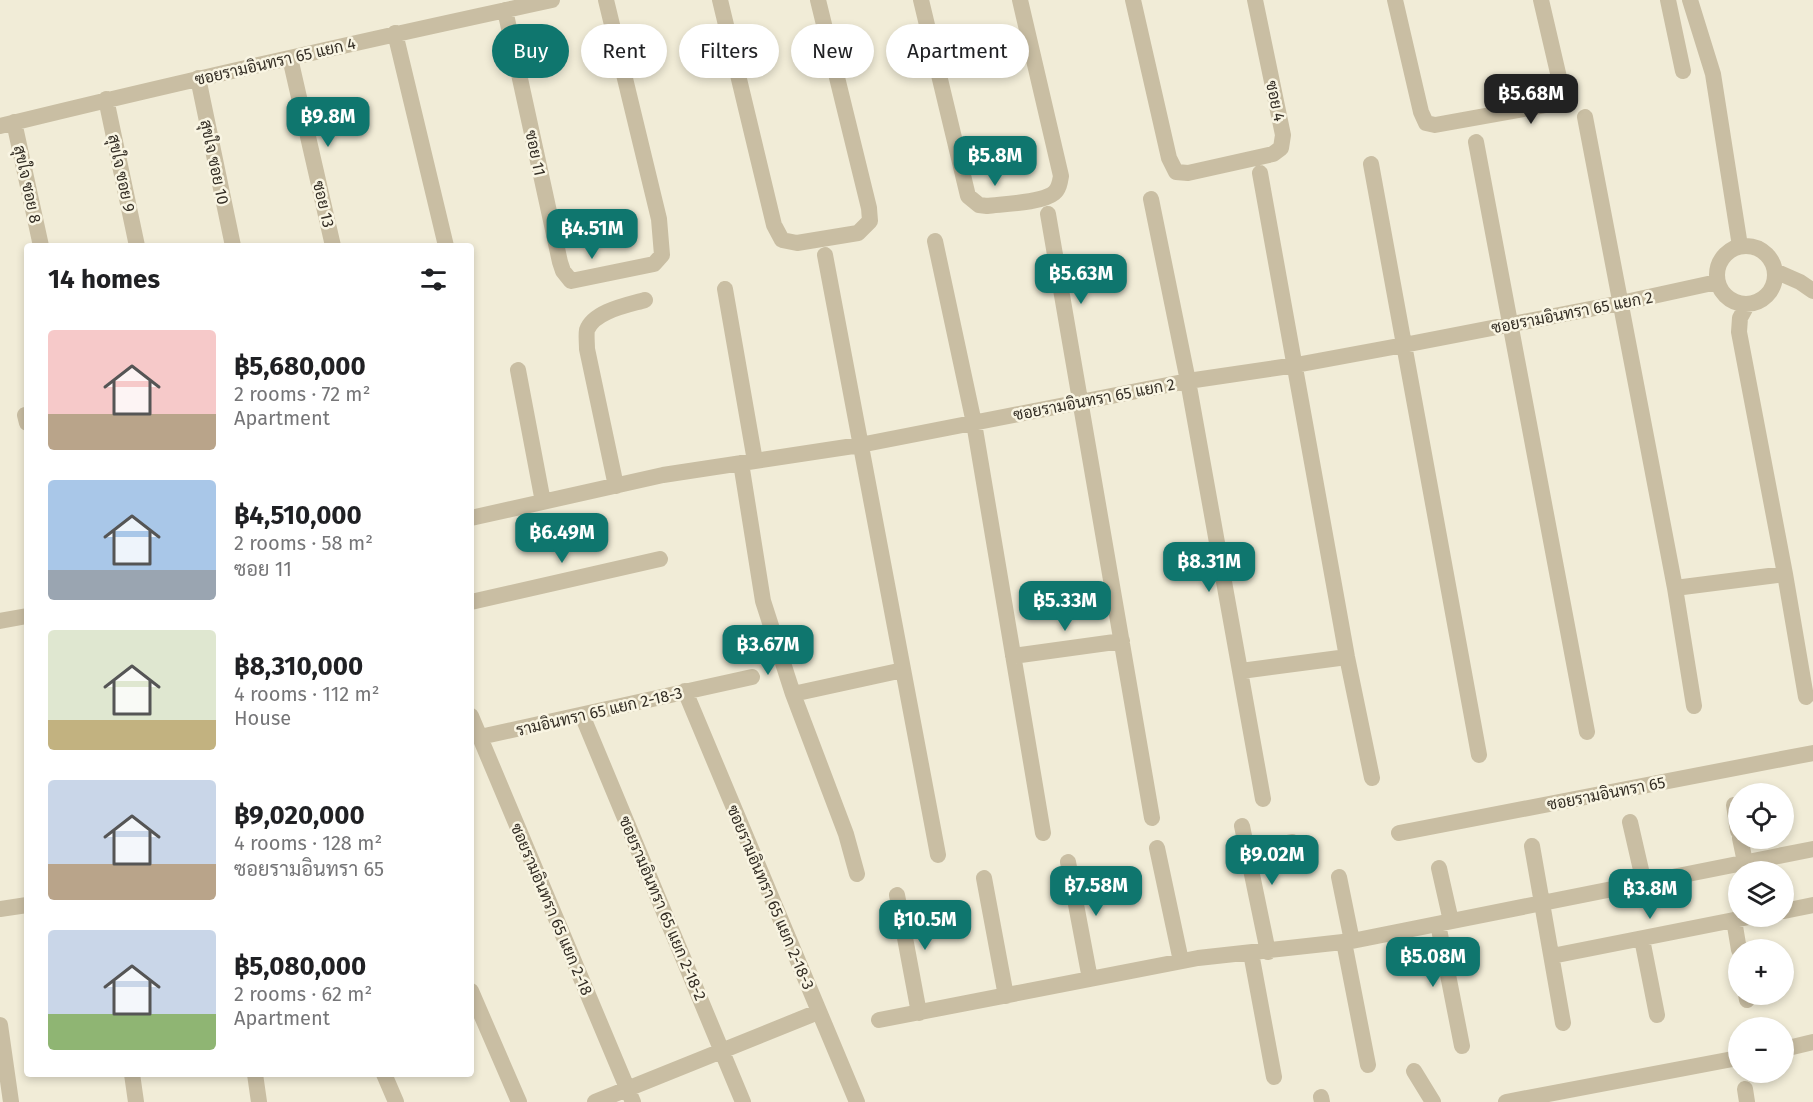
<!DOCTYPE html>
<meta charset="utf-8">
<style>
body{margin:0;font-family:"Fira Sans",Sarabun,sans-serif;background:#f6f6f6;color:#202124;height:100vh;display:flex;flex-direction:column;font-size:22px;white-space:nowrap}
*{box-sizing:border-box;margin:0}
p{font-size:20px;color:#757577}
.icon{flex:none;width:33px;height:33px;fill:none;stroke:currentColor;stroke-width:2;stroke-linecap:round;stroke-linejoin:round}
.map{position:relative;flex:1;overflow:hidden}
.drawer{position:absolute;left:24px;top:243px;width:450px;height:834px;display:flex;flex-direction:column;background:#fff;border-radius:6px;box-shadow:0 3px 9px #0003}
.drawer>*{flex:none}
.top-card{position:absolute;left:492px;top:24px;width:570px;height:54px;display:flex;gap:12px}
.fabs{position:absolute;left:1728px;top:783px;display:grid;gap:12px}
.fabs a{display:grid;place-items:center;width:66px;height:66px;border-radius:50%;background:#fff;box-shadow:0 3px 9px #0003;font-size:30px}
.price{position:absolute;translate:-50% -51px;padding:0 14px;border-radius:12px;background:#0f766e;color:#fff;font-size:20px;line-height:39px;filter:drop-shadow(0 2px 3px #0008)}
.price::after{content:'';position:absolute;left:50%;top:36px;width:18px;height:14px;margin-left:-9px;background:inherit;clip-path:polygon(0 0,100% 0,50% 100%)}
.price.on{background:#222;color:#fff}
ul{padding:0;list-style:none}
li{display:flex;align-items:center;gap:18px;height:150px;padding:0 24px}
li span{display:grid;place-items:center;flex:none;width:168px;height:120px;border-radius:6px;color:#555}
li>.icon{margin-inline-start:auto}
span .icon{width:72px;height:72px;fill:#fffc;stroke-width:1}
li b{font-size:26px}
h2{display:flex;justify-content:space-between;align-items:center;height:72px;padding:0 24px;font-size:26px}
.pill{padding:0 21px;border-radius:27px;background:#fff;box-shadow:0 3px 9px #0003;font-size:21px;line-height:54px}
.pill.on{background:#0f766e;color:#fff}
.map>svg:first-child{display:block}
.lines{fill:none;stroke-linecap:round;stroke-linejoin:round}
.minor{stroke:#c9bea3;stroke-width:16}
.labels{text-anchor:middle;stroke-width:5;stroke-linejoin:round;paint-order:stroke}
.street-label{font-size:16px;fill:#342e25;stroke:#f9f5e3}
</style>
<div class="map">
<svg width="1813" height="1102" viewBox="0 0 1813 1102">
<rect width="100%" height="100%" fill="#f1ecd7"/>
<g class="lines">
<!-- minor -->
<path class="minor" d="M720,0L774,225L782,240L797,243L858,233L870,221L869,208L818,0
M921,0L968,196L979,205L987,206C1003,204 1042,203 1054,193C1059,189 1060,182 1061,176L1020,0
M1133,0L1169,158L1176,172L1188,173L1273,154L1281,148L1283,135L1255,0
M1395,0L1421,112L1426,123L1435,125L1546,105L1559,98L1561,86L1541,0
M1668,0L1683,71
M1690,0L1713,74L1740,246
M505,10L560,262L563,271L571,281L654,264L662,255L659,219L606,0
M395,33L446,246
M290,58L333,246
M198,78L233,246
M106,99L137,246
M1585,117L1675,588L1694,706
M14,122L41,246
M0,126C183,81 367,40 552,0
M1476,142L1587,732
M1371,164L1479,755
M1260,173L1347,657L1372,778
M1151,199L1188,381L1263,799
M1048,214L1152,818
M935,241L974,423L1043,833
M1717 275a29 29 0 1 1 58 0a29 29 0 1 1-58 0Z
M825,255L938,855
M1775,271L1800,282L1813,291
M725,289L755,461
M1747,305L1740,318L1739,332L1785,574L1806,697
M518,370L543,502
M25,415L27,423
M741,463L763,601L793,694L846,834L857,874
M616,486L587,349C587,343 586,335 587,330C594,311 628,305 645,300
M471,518L663,475L860,445L1188,381L1296,365L1404,345L1621,303L1717,282
M1675,588L1785,574
M471,602L660,559
M0,621L27,616
M1013,656L1122,641
M1241,671L1347,657
M685,691L857,1102
M793,694L903,670
M582,715L743,1102
M471,716L633,1102
M480,737L752,677
M1734,805L1738,831
M1630,822L1644,883
M1242,826L1268,952
M1399,833L1813,753
M1740,838L1745,862
M1532,846L1563,1023
M1157,848L1181,961
M1247,851L1292,842
M1068,862L1090,979
M1439,868L1451,921
M1339,877L1352,941
M984,878L1006,996
M897,895L919,1013
M0,909L27,905
M1784,911L1813,905
M1734,920L1739,950
M1438,924L1462,1046
M1642,939L1657,1015
M1344,942L1368,1065
M1251,953L1274,1077
M1552,956L1754,916
M471,991L519,1102
M1746,994L1747,1000
M879,1020L1198,958L1352,941L1813,849
M0,1025L11,1102
M1784,1049L1813,1042
M1414,1071L1433,1102
M132,1074L136,1102
M255,1074L259,1102
M384,1074L396,1102
M1745,1089L1747,1102
M1321,1097L1322,1102
M595,1102L818,1012
M1506,1102L1738,1058"/>
</g>
<g class="labels">
<!-- street labels -->
<g class="street-label">
<text transform="translate(275 61) rotate(-13)" y="6">ซอยรามอินทรา 65 แยก 4</text>
<text transform="translate(1276 101) rotate(78)" y="6">ซอย 4</text>
<text transform="translate(536 153) rotate(78)" y="6">ซอย 11</text>
<text transform="translate(215 162) rotate(78)" y="6">สุขใจ ซอย 10</text>
<text transform="translate(122 173) rotate(78)" y="6">สุขใจ ซอย 9</text>
<text transform="translate(28 184) rotate(78)" y="6">สุขใจ ซอย 8</text>
<text transform="translate(324 204) rotate(77)" y="6">ซอย 13</text>
<text transform="translate(1572 312) rotate(-11)" y="6">ซอยรามอินทรา 65 แยก 2</text>
<text transform="translate(1094 399) rotate(-11)" y="6">ซอยรามอินทรา 65 แยก 2</text>
<text transform="translate(599 711) rotate(-13)" y="6">รามอินทรา 65 แยก 2-18-3</text>
<text transform="translate(1606 793) rotate(-11)" y="6">ซอยรามอินทรา 65</text>
<text transform="translate(771 897) rotate(67)" y="6">ซอยรามอินทรา 65 แยก 2-18-3</text>
<text transform="translate(663 908) rotate(67)" y="6">ซอยรามอินทรา 65 แยก 2-18-2</text>
<text transform="translate(552 909) rotate(67)" y="6">ซอยรามอินทรา 65 แยก 2-18</text>
</g>
</g>
</svg>
<div class="fabs">
<a><svg class="icon" aria-label="locate" viewBox="0 0 24 24"><circle cx="12" cy="12" r="6"/><path d="M12 2v4M12 18v4M2 12h4M18 12h4"/></svg></a>
<a><svg class="icon" aria-label="layers" viewBox="0 0 24 24"><path d="M12 4l9 5-9 5-9-5zM3 14l9 5 9-5"/></svg></a>
<a>+</a>
<a>−</a>
</div>
<b class="price on" style="left:1531px;top:125px">฿5.68M</b>
<b class="price" style="left:328px;top:148px">฿9.8M</b>
<b class="price" style="left:995px;top:187px">฿5.8M</b>
<b class="price" style="left:592px;top:260px">฿4.51M</b>
<b class="price" style="left:1081px;top:305px">฿5.63M</b>
<b class="price" style="left:562px;top:564px">฿6.49M</b>
<b class="price" style="left:1209px;top:593px">฿8.31M</b>
<b class="price" style="left:1065px;top:632px">฿5.33M</b>
<b class="price" style="left:768px;top:676px">฿3.67M</b>
<b class="price" style="left:1272px;top:886px">฿9.02M</b>
<b class="price" style="left:1096px;top:917px">฿7.58M</b>
<b class="price" style="left:1650px;top:920px">฿3.8M</b>
<b class="price" style="left:925px;top:951px">฿10.5M</b>
<b class="price" style="left:1433px;top:988px">฿5.08M</b>
<div class="top-card">
<a class="pill on">Buy</a>
<a class="pill">Rent</a>
<a class="pill">Filters</a>
<a class="pill">New</a>
<a class="pill">Apartment</a>
</div>
<section class="drawer">
<h2>14 homes<svg class="icon" aria-label="filters" viewBox="0 0 24 24"><path d="M4 7h16M4 17h16"/><circle cx="9" cy="7" r="2"/><circle cx="15" cy="17" r="2"/></svg></h2>
<ul>
<li><span style="background:linear-gradient(#f6c9c9 70%,#b9a48a 0)"><svg class="icon" aria-label="home" viewBox="0 0 24 24"><path d="M3 11l9-7 9 7M6 9v11h12V9"/></svg></span><div><b>฿5,680,000</b><p>2 rooms · 72 m²</p><p>Apartment</p></div></li>
<li><span style="background:linear-gradient(#a9c7e8 75%,#9aa5b1 0)"><svg class="icon" aria-label="home" viewBox="0 0 24 24"><path d="M3 11l9-7 9 7M6 9v11h12V9"/></svg></span><div><b>฿4,510,000</b><p>2 rooms · 58 m²</p><p>ซอย 11</p></div></li>
<li><span style="background:linear-gradient(#dfe7d0 75%,#c2b280 0)"><svg class="icon" aria-label="home" viewBox="0 0 24 24"><path d="M3 11l9-7 9 7M6 9v11h12V9"/></svg></span><div><b>฿8,310,000</b><p>4 rooms · 112 m²</p><p>House</p></div></li>
<li><span style="background:linear-gradient(#c9d6e8 70%,#b9a48a 0)"><svg class="icon" aria-label="home" viewBox="0 0 24 24"><path d="M3 11l9-7 9 7M6 9v11h12V9"/></svg></span><div><b>฿9,020,000</b><p>4 rooms · 128 m²</p><p>ซอยรามอินทรา 65</p></div></li>
<li><span style="background:linear-gradient(#c9d6e8 70%,#8fb573 0)"><svg class="icon" aria-label="home" viewBox="0 0 24 24"><path d="M3 11l9-7 9 7M6 9v11h12V9"/></svg></span><div><b>฿5,080,000</b><p>2 rooms · 62 m²</p><p>Apartment</p></div></li>
</ul>
</section>
</div>
